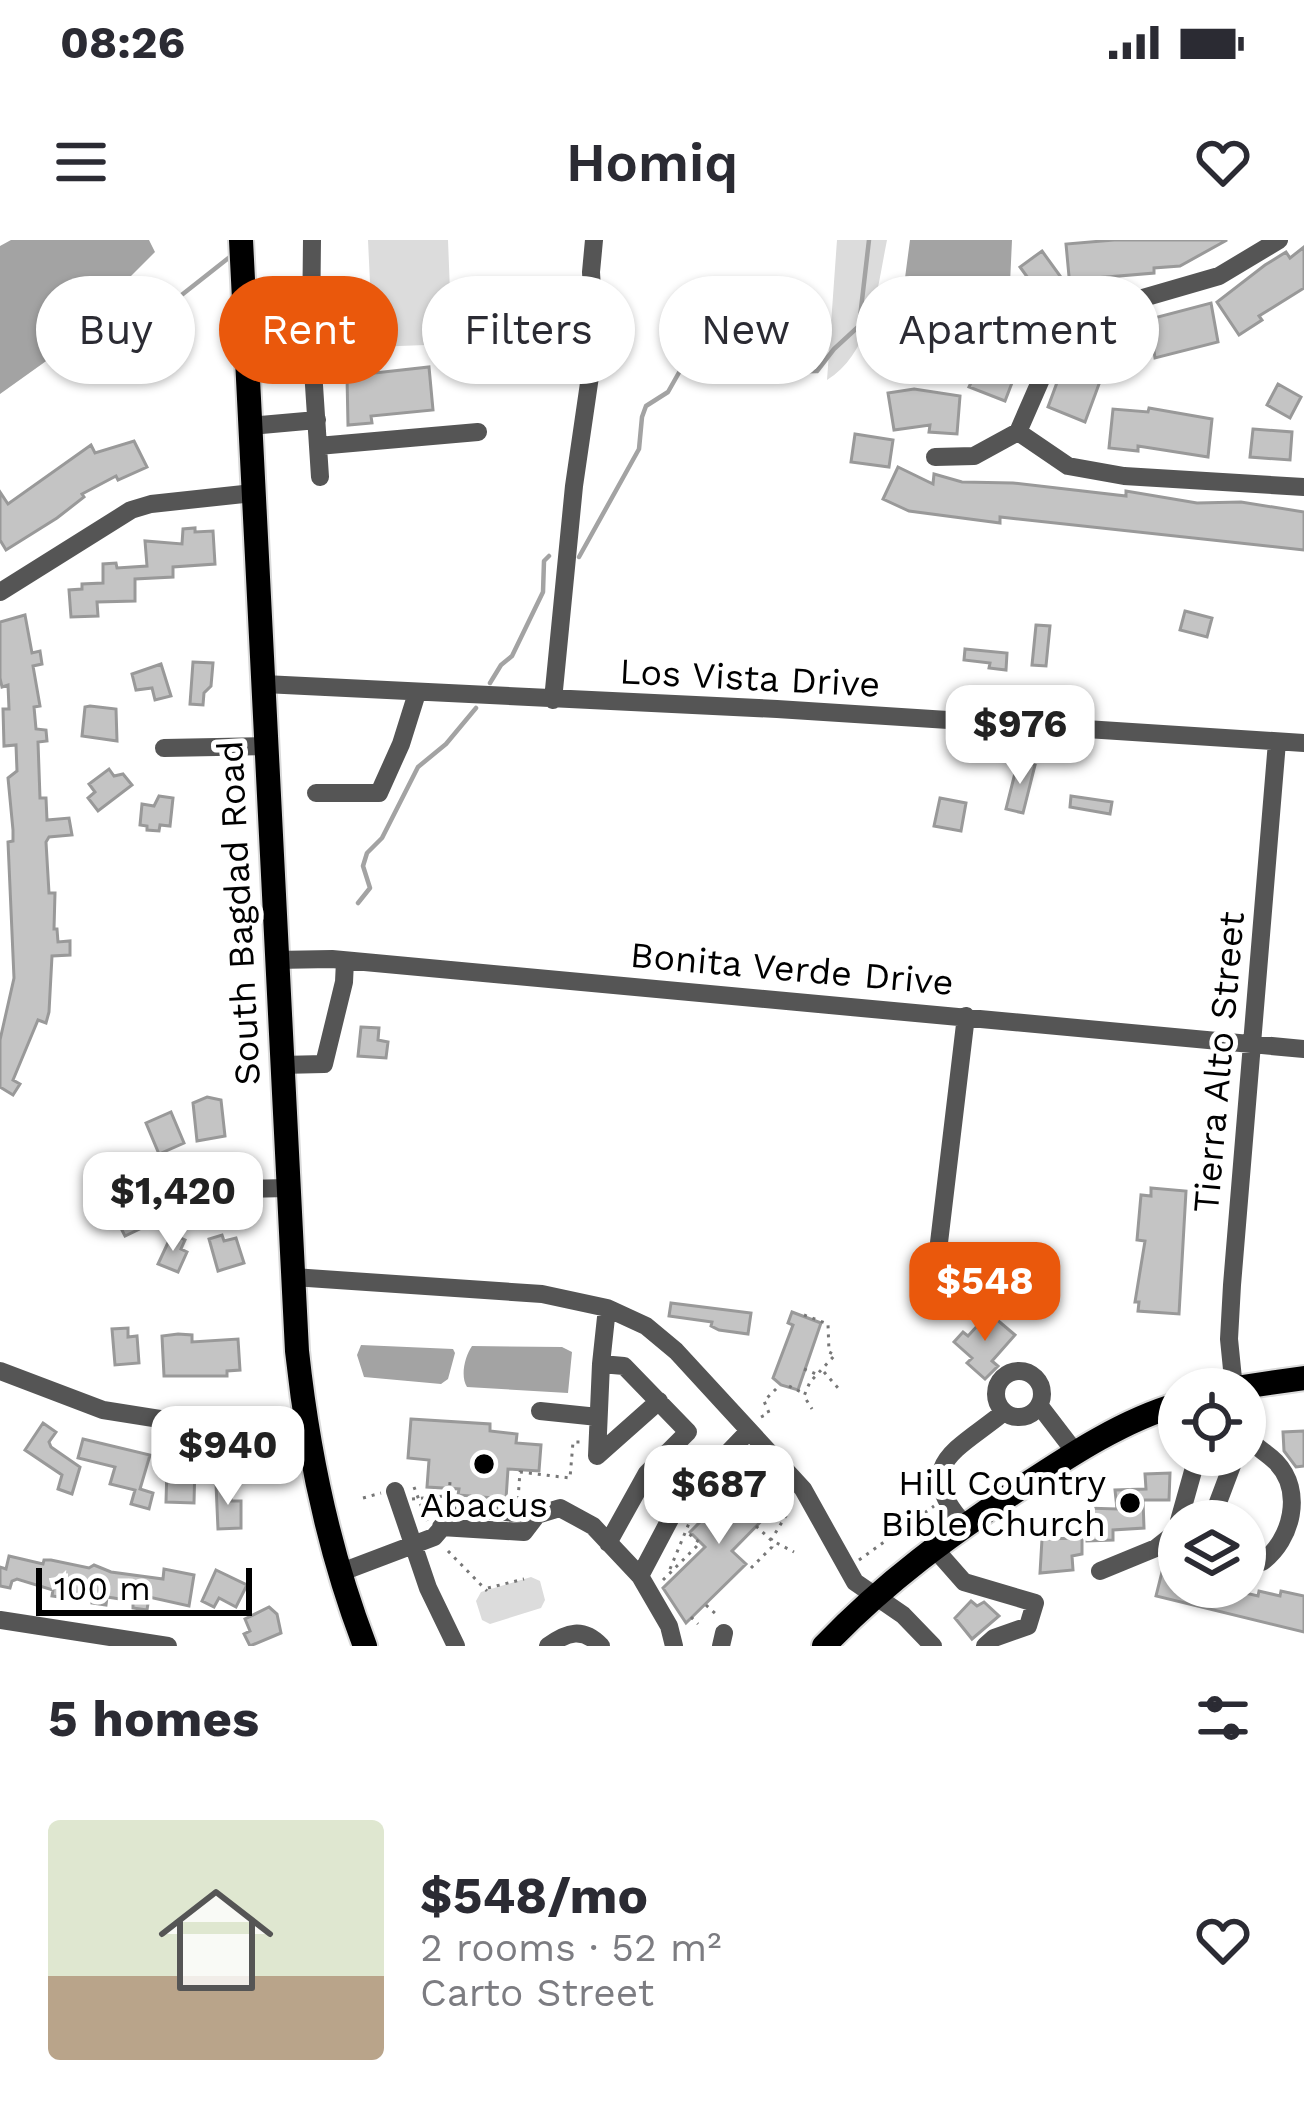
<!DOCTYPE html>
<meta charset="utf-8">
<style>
body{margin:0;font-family:"Work Sans",sans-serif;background:#f7f7f7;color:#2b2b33;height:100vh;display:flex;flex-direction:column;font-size:45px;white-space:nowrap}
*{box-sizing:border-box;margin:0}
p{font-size:39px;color:#7c7c81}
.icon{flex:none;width:66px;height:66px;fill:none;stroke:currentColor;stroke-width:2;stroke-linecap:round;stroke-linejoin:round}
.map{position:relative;height:1406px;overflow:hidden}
.details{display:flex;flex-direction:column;background:#fff;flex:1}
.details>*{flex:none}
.hud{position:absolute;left:36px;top:36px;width:1233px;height:108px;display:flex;gap:24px}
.tools{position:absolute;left:1158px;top:1128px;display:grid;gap:24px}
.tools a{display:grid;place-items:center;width:108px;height:108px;border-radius:50%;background:#fff;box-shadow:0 3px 9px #0004;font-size:60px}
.scale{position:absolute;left:36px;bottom:30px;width:216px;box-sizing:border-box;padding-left:12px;border:6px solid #000;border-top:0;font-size:33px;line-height:42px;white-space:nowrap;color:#000;-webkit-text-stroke:9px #fff;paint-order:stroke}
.price{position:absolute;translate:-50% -102px;padding:0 27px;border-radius:24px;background:#fff;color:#222;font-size:39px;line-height:78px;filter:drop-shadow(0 3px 6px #0008)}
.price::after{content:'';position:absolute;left:50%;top:72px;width:36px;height:27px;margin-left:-18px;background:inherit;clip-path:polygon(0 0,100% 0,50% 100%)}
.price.current{background:#ea580c;color:#fff}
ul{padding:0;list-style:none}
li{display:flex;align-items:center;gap:36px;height:300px;padding:0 48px}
li span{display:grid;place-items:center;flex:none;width:336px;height:240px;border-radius:12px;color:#555}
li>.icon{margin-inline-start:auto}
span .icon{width:144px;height:144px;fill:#fffc;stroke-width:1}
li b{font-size:51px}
h2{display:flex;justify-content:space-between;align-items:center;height:144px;padding:0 48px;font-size:51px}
.pill{padding:0 42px;border-radius:54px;background:#fff;box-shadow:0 3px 9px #0004;font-size:42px;line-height:108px}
.pill.current{background:#ea580c;color:#fff}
.status{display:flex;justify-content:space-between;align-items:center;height:84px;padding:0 60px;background:#fff;direction:ltr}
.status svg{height:33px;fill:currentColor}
header{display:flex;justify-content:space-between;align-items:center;height:156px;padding:0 48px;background:#fff;font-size:54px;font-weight:600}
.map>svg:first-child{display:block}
.green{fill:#dcdcdc}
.water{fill:#a3a3a3}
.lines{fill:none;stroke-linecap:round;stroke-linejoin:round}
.stream{stroke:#a3a3a3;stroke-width:4.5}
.building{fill:#c4c4c4;stroke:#999;stroke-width:3}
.major-casing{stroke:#dbdbdb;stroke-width:28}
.path{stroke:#777;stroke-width:3;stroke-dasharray:3 6;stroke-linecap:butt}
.minor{stroke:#555;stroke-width:18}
.major{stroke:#000;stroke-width:24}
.poi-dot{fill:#000;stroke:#fff;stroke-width:4.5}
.labels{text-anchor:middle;stroke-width:10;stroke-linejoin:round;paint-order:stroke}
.street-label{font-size:36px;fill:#000;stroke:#fff}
.poi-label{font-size:36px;fill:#000;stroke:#fff;text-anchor:end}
</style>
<div class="status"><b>08:26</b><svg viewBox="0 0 49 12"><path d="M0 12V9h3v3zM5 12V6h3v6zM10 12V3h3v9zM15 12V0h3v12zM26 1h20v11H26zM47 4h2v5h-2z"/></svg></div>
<header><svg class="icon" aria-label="menu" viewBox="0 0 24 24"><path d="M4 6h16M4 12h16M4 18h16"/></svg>Homiq<svg class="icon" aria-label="heart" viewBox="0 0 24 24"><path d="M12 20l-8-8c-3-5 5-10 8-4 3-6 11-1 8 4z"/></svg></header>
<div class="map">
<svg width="1304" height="1406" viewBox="0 0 1304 1406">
<rect width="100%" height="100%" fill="#fff"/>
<!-- green -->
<path class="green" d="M368,0H448L452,104L373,107Z
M837,0H887C877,49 872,112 827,140Z
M531,1337L540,1341L545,1360L541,1368L490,1384L482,1380L476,1361L481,1352Z"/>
<!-- water -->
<path class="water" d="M11,0H149L155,12L117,50L105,79L0,154V6Z
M910,0H1012L1010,44L905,38Z
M361,1105L453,1109L455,1113L448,1139L441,1144L364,1137L357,1115Z
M472,1106L562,1107L572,1112L568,1153L467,1147C460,1136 465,1116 472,1106Z"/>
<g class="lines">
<!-- stream -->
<path class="stream" d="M154,51L174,61L231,16
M579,317L639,209L642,177L646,166L668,152L681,129L710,127L725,136L748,139L770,132L817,131L834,109L859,86L869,0
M490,443L501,425L512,416L543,352L544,321L549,316
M358,663L370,648L363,626L367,613L382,598L418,527L446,504L476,468"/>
</g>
<!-- building -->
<path class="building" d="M1114,0H1227L1180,26L1154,28V33L1084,39V45L1070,47L1066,4Z
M1304,7V48L1259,76L1262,80L1239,95L1217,62L1265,25L1286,12L1290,18Z
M1042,11L1063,40L1041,56L1020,27Z
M360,52L365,74L336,81L331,58Z
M1008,63L1038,75L1005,161L969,147Z
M1211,63L1218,102L1155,118L1154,111L1121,118L1120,95L1116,94L1114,81L1142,75L1143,81Z
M1069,110L1106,125L1085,182L1048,167Z
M429,127L433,170L371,176L372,183L348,185L347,136Z
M1278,144L1301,157L1290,178L1267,165Z
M914,149L960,156L957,194L929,192L930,185L894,190L888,153Z
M1149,168L1212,179L1208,217L1138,206V211L1109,208L1113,169L1148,172Z
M1253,189L1292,192L1290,220L1250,217Z
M855,194L893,200L889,227L851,222Z
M134,201L147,227L118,240L116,236L82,254L84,257L57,278L6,310L0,300V252L8,264L91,205L95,213Z
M898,227L933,244L934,234L962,242L1013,243L1126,256V251L1197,263L1241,262L1304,272V310L1000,277V283L909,271L883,259Z
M195,288V292L213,291L215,324L173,327V337L135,339V361L97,362L98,376L71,377L69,350L82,349V344L103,343V324L116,323L117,328L147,326L145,301L182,304L183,289Z
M1185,371L1212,378L1207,397L1180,390Z
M25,375L32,413L40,411L42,424L33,426L40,466L34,467L36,489L46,490L47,501L38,502L40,558H46L47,580L69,578L72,595L49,597L46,602L49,653H55L54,689H57L58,702L70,701V715L52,716L49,772L46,783L38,780L13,840L20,844L13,855L0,847V800L14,738L8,602L13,601V590L8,538L17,531L16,505L4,506L3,469H9L8,445L2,447L0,438V382Z
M1036,385L1050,386L1046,426L1032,425Z
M965,409L1007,413L1006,430L989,428L990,423L964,420Z
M193,422L213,423L211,446L204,453L203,465L190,464Z
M161,424L171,456L155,460L152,448L136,450L132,434Z
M90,466L116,469L117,501L82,496L85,467Z
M1018,521L1035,525L1023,573L1006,569Z
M109,529L114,536L123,534L132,545L98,571L88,558L95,552L89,544Z
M159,556L173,558L170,586L160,585L159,591L147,590V586L140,585L142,564L154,566Z
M1071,556L1112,562L1110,574L1070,567Z
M940,558L966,563L961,591L934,586Z
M361,787L379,788L378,800L388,802L386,818L358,816Z
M207,857L221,860L225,896L197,901L193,863Z
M171,872L184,903L159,914L146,883Z
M126,915L153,921L148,944L121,939Z
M1151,948L1186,951L1179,1074L1138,1071L1139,1062H1135L1145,1001L1137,1000L1141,955L1151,956Z
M144,955L158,980L125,996L112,971Z
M172,994L185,1000L181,1009L187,1012L178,1032L158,1024Z
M222,995L224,1001L236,998L244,1023L218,1031L209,999Z
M671,1063L751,1073L748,1094L719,1090L711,1086L712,1082L669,1076Z
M792,1072L821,1083L798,1150L781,1145L773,1138L793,1085L788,1083Z
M989,1073L1015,1095L992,1121L998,1126L985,1139L967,1123L972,1118L954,1102L963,1092L968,1096Z
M128,1088V1097L137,1096L139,1123L115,1125L112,1089Z
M178,1094L192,1095V1102L238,1099L240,1130L227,1131V1136H164L162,1096Z
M411,1179L490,1184V1191L517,1194L516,1203L541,1205L539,1231L508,1229L506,1259L458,1255L459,1249L427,1247L429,1220L408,1218Z
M43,1183L56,1192L49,1202L51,1207L80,1227L72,1254L58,1249L62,1235L25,1210Z
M1304,1191V1226L1296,1227L1284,1211L1283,1192Z
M83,1199L150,1215L140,1249L153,1253L149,1269L131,1264L135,1250L110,1244L115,1227L78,1218Z
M181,1223H195L194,1263L166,1262L167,1228H181Z
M1170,1233L1169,1260H1143L1144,1288L1113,1290V1300L1087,1301L1086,1268L1117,1269L1115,1250L1146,1249L1145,1234Z
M747,1235L777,1265L732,1311L746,1324L686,1383L663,1348L705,1307L690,1292Z
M216,1244H231V1261H241V1288L218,1289Z
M1082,1298V1314L1072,1316L1073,1330L1040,1333L1042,1299Z
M9,1316L43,1324L44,1320H51L89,1328L94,1325L111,1332L163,1339L164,1329L194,1335L189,1366L149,1357L147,1370L133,1368V1361L107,1357L106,1365L92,1363L93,1355L68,1352L67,1358L52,1356L53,1350L17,1339L12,1341L10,1348L0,1346V1327L6,1329Z
M1163,1328L1179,1332V1347H1220L1258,1356L1259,1351L1280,1356L1281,1351L1304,1356V1392L1156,1356Z
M216,1330L247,1345L236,1367L219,1358L214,1367L202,1361Z
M971,1361L977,1366L984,1362L999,1376L972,1399L955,1378Z
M269,1367L277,1374L281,1393L250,1406L244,1394L250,1391L245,1379Z"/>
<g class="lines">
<defs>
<path id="major" d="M241,0L297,1111C308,1213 328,1310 365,1406
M1229,1149L1304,1138
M824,1406C885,1342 951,1294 1025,1245C1072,1214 1124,1180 1179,1164"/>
</defs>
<!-- major casing -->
<use href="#major" class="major-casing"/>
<!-- path -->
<path class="path" d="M804,1075L828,1084L829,1112L835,1115L810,1142L804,1156L812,1169
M804,1129L816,1134
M824,1132L838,1148
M789,1146L803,1153
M761,1177L769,1173L764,1161L780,1145
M414,1247L427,1281
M449,1254L450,1242
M363,1258L381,1253
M412,1259L444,1256
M518,1259L520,1232L570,1238L573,1202H583
M772,1271L782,1280
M756,1286L771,1300L794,1312
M448,1311L487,1351
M859,1320L934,1266
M751,1328L772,1307L771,1300L787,1274L789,1254
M670,1329L692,1276L741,1226
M663,1340L700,1303L688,1293
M488,1348L524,1339
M706,1365L718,1376
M691,1377L698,1384"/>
<!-- minor -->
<path class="minor" d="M247,105L291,103L311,89L312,0
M313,130L320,237
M250,186L317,180
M1018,192L1068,226L1124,236L1304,247
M318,206L478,192
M935,217L974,216L1018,192L1067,80L1219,36L1279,0
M0,352L131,270L151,264L253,253
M264,444L777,469L1304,503
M553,460L574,246L595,102L591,32L594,0
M164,508L267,506
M316,553H379L401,504L417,453
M275,720L332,719L1304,809
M281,825L324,824L344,742L345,721
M197,950L288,948
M938,1011L966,776
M293,1037L542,1054L607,1068L646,1086L676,1111L803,1249L855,1342L903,1375L933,1406
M607,1068L601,1124L624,1126L688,1192L647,1233L608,1303
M601,1124L597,1216L659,1161
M0,1131L103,1170L204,1186L304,1180
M996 1154a23 23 0 1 1 46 0a23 23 0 1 1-46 0Z
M1234,1149L1229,1099L1232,1045L1277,502
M1039,1165L1075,1212
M540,1171L598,1177
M1245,1188C1252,1208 1262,1208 1276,1222C1304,1251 1292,1300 1262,1322L1245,1321
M395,1251L428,1348L456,1406
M1179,1281L1195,1224
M1211,1281L1234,1220L1242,1215
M965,1285C911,1225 956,1211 1004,1172
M441,1287L524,1292L537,1275
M934,1308L964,1342L1035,1363L1028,1386L994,1398L985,1406
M1100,1331L1156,1308L1179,1290
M339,1333L434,1297L459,1268L537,1275L560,1268L593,1286L640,1336
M0,1380L168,1406
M548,1406C567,1392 583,1387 601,1406
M674,1406L669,1386L640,1336L677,1266L747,1193
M721,1406L724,1393"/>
<!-- major -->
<use href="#major" class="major"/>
</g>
<!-- markers -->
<g class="poi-dot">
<circle cx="484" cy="1224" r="12"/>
<circle cx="1130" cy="1263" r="12"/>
</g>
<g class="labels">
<!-- street labels -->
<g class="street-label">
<text transform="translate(750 437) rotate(3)" y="13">Los Vista Drive</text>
<text transform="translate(238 673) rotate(-93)" y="13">South Bagdad Road</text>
<text transform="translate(792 728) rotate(5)" y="13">Bonita Verde Drive</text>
<text transform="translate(1218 822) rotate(-85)" y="13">Tierra Alto Street</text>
</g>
<!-- poi labels -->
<g class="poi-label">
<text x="1106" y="1255">Hill Country<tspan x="1106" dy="41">Bible Church</tspan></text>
<text x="484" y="1277" text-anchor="middle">Abacus</text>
</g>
</g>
</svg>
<div class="tools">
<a><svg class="icon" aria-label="locate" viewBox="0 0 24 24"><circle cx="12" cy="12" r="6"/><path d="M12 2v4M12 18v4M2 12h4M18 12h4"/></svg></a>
<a><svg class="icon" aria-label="layers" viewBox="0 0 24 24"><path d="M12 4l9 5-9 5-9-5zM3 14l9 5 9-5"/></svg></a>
</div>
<div class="scale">100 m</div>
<b class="price" style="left:1020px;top:547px">$976</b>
<b class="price" style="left:173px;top:1014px">$1,420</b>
<b class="price current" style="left:985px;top:1104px">$548</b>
<b class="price" style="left:228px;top:1268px">$940</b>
<b class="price" style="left:719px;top:1307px">$687</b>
<div class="hud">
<a class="pill">Buy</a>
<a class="pill current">Rent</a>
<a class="pill">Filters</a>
<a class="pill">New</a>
<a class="pill">Apartment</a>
</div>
</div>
<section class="details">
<h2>5 homes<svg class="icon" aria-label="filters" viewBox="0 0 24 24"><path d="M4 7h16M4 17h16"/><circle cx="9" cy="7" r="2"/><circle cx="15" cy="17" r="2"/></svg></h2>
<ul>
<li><span style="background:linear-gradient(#dfe7d0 65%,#b9a48a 0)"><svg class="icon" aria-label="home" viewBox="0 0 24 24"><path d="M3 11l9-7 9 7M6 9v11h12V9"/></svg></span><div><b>$548/mo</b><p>2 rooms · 52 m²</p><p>Carto Street</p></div><svg class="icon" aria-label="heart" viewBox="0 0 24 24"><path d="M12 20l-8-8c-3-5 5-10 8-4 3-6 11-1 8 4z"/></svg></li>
</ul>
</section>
